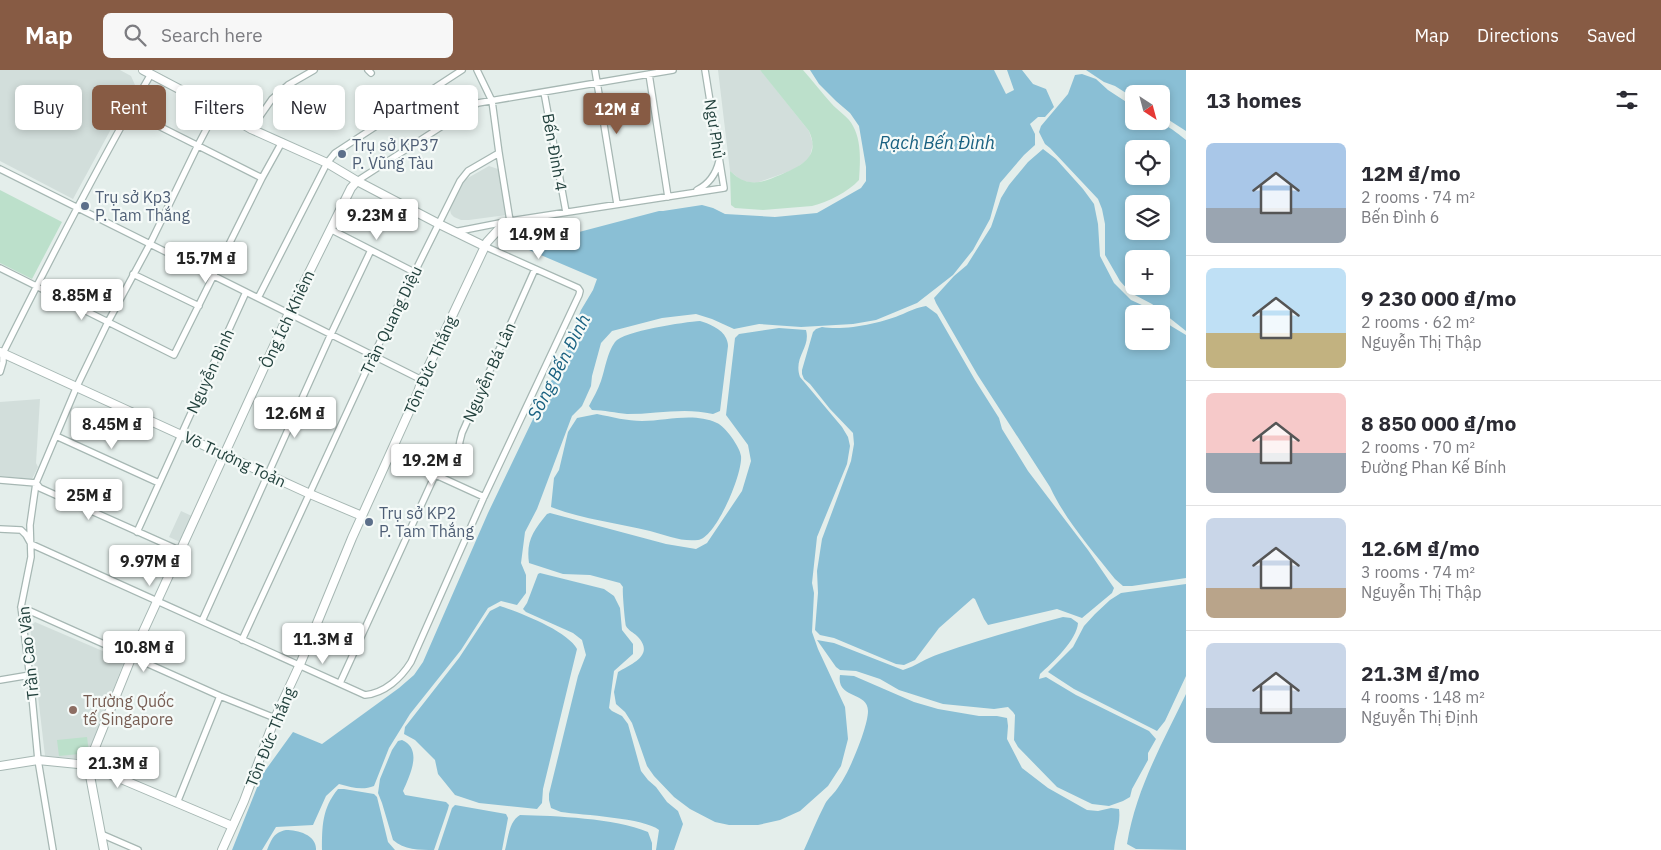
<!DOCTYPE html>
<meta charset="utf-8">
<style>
body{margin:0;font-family:"IBM Plex Sans",sans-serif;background:#f7f7f7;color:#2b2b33;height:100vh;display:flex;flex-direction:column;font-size:19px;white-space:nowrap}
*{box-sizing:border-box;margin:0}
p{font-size:16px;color:#7c7c81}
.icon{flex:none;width:28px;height:28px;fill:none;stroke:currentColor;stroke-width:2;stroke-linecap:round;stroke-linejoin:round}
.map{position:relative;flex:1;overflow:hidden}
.sheet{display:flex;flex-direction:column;background:#fff;width:475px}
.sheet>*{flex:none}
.top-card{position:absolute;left:15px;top:15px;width:475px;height:45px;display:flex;gap:10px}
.needle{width:32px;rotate:144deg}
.fabs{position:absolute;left:1125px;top:15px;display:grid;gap:10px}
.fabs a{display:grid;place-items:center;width:45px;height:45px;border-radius:8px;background:#fff;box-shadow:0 2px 8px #0003;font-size:25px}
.price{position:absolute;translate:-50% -42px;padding:0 11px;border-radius:5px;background:#fff;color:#222;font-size:16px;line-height:32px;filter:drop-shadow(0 1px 2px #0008)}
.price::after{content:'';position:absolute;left:50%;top:30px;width:15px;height:11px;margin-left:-8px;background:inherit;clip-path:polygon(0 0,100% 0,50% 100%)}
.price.active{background:#875b44;color:#fff}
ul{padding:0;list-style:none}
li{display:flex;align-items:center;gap:15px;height:125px;padding:0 20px}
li+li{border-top:1px solid #e1e1e2}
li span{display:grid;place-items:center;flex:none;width:140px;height:100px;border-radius:8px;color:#555}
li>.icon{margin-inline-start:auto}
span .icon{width:60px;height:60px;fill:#fffc;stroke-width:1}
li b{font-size:21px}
h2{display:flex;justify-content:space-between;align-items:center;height:60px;padding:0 20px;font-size:21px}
.pill{padding:0 18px;border-radius:8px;background:#fff;box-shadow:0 2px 8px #0003;font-size:18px;line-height:45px}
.pill.active{background:#875b44;color:#fff}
header{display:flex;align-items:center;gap:30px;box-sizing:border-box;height:70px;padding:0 25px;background:#875b44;color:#fff}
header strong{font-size:24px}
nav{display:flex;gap:28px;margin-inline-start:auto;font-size:18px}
.search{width:350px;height:45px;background:#f7f7f7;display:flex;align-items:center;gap:12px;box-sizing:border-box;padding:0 18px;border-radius:8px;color:#7c7c81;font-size:19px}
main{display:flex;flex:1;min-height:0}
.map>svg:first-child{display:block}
.built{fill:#d2dedb}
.green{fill:#bce0cb}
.water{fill:#8abfd5;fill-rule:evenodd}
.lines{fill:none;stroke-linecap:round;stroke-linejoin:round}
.minor-casing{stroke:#a6b7b3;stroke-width:8}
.tertiary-casing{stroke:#a6b7b3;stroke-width:10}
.minor{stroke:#fff;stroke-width:5.5}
.tertiary{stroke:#fff;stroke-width:8}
.service-dot{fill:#5c6f8a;stroke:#f5faf8;stroke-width:2}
.education-dot{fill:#8d6e63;stroke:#f5faf8;stroke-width:2}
.labels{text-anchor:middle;stroke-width:4.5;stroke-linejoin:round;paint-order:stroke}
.street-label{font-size:16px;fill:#22413d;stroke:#f5faf8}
.service-label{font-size:16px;fill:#4e5e75;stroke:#f5faf8;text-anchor:start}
.education-label{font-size:16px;fill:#785e54;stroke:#f5faf8;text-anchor:start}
.water-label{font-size:18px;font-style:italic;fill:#196181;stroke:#f5faf8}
</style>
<header>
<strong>Map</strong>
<div class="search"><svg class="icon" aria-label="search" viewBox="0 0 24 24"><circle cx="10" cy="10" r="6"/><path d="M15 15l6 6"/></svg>Search here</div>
<nav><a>Map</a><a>Directions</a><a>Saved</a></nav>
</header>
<main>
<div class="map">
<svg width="1186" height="780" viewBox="0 0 1186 780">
<rect width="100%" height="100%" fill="#e4eeeb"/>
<!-- built -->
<path class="built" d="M0,0H120L131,6L135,15L73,129L0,91Z
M718,0H760L762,2L809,61L813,74L810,86L806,91L793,100L756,113L742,111L730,101Z
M489,96L498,99L506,145L469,150H461L454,147L451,144L450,140L462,114L466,109Z
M40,329L36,393L38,397L32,409L0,406V332Z
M181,441L194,447L182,473L169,467Z
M35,552L119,588L123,594L87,689L45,686L30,557Z"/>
<!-- green -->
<path class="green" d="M760,0H803C813,11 822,23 831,33C838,41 849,47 853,56C862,72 860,93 859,110C848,122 828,132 812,136L763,140L735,138L731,135L730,101C736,106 741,111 750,112C760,114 770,109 780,105C801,96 821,87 809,61Z
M0,120L62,152L32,209L0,193Z
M87,667L89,683L59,686L57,670Z"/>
<!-- water -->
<path class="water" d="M810,0H994L1006,24L1014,20L1007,0H1022L1033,14L1046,19L1054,37L1045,47H1038L1030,54L1035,64V75L1024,85L1000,113L990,149L973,180L953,205L917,233L876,250L853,254L801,257L759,254L734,259L712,249L696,244L662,248L612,261L601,273L592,306L591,316L582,336L572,346L537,439L525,462L521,493L526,505V523L517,535L501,531L488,538L461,580L410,644L389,678L374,716C362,721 351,717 339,714L326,726L313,755L276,757L262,780H232L262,705L293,662L322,674L399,618L414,605L423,592L488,443L567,278L581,240L593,220L597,209L529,180L535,175L541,172L659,141H663L702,135L713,138L725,144L775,147L817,143L861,118L866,111V97L859,56L850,43L836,31L819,14Z
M1086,0H1186V61L1161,45V24H1134V28L1115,16L1104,12Z
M1082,4L1096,9L1108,20L1134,37V51C1160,51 1165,53 1186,70V261L1152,234L1131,223L1120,211L1105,185V154L1102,139L1098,129L1050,78L1045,74L1039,62L1041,56L1068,24L1075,5ZM1134,79H1161V106H1134ZM1134,134H1161V161H1134ZM1134,189H1161V216H1134Z
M1043,79L1056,89L1083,119L1094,134L1098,154L1100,186L1114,213L1131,230L1144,236L1156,244H1134V271H1161V248L1171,256L1186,265V508L1132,516H1123L1115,509C1092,480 1066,451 1050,417L977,304L936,233L934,228L954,206L967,195L991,157L1001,128L1009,115L1028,92Z
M926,236L937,244L975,310L999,348L1002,359L1028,401L1088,480L1114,518L1112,523L1082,548L1057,539L988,555L984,549L975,529L973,528L939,558L915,590L904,595L896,594L834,568L820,565L815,560L818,523L817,501L822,469L851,391L854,374L853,363L830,339L810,314L804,309L802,304V300L813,262L816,259L822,257C845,261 882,253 903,244C912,240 916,238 926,236Z
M700,251C708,253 722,259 726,268C727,270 728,273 728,276L720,341L713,344C685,337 656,344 627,344C616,343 604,340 592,340L589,336C593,328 598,320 601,311C605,299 607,283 615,272C623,261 685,252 700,251Z
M779,258L806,260C811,278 793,287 800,307L842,357L848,367L850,376L847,394L817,467L812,513L814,523L812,562L818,579L845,637L848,669L841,696L828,716L800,741L780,750L758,755H729L715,752L690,739L674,727L654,706L647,696L632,653L625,642L616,634L614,622L618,602C631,594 656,585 637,566C634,563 628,560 626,556C625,553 622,520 623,517L620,513L590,505L563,504L529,493C526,471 533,461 547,444L550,443L666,474L696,479L707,473L742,421L751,391L748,375L726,345L735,268L739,264Z
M597,344C612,347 627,351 642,351C667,351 693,342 717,353C725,356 740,377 741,386C743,403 716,468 698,470C681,472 666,465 650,461C617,453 582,449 551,437L554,408L559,400L568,362L577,348Z
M540,503L604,519L614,526L620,538L622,560L633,574V584L614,601L609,638L612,641L622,646L628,654L641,701L648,710L656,717L667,732L678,741L683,754L674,780H656L659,760C645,748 582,745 561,742L551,738L549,730V724L578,606L586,585L582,570L573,563L526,542L523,539L527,533L538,504Z
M1186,514V606L1165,651L1157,661L1074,619L1048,602L1073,577L1084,556L1095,544L1110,530L1121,523Z
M500,536C519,542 568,561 577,579L543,719L542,733L537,739L479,733L455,725L438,704L435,690L415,670L404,664L405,657L459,588L490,541Z
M1063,547L1071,548L1078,553C1077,570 1052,593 1040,604L1039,609L1046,607L1076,625L1149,661L1156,669L1148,683V690L1132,719L1130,727L1123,731L1109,736L1092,734L1057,717L1018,677L1014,670L1015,645L1013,642L1008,637L994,639L943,634L899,620L880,609L856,601L840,600L836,597L817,570L834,573L903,600C916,596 926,588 939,584C980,570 1021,558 1063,547Z
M840,605L854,606L914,632L938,639L979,646H997L1007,648L1008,656L1007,669L1022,698L1048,718L1087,740L1098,741L1111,738L1119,739C1121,753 1115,766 1114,780H804C811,765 817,749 825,734C828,728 835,723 839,716C849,703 868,657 868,641C868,621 836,629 840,605Z
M1186,624V780L1136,779L1127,774C1136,719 1162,674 1186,624Z
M402,670C423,679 410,705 403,721L405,725L446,732L449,735L448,739L434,780C419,780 404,780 393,770L382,733L378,723L380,709L392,680L398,671Z
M338,719H344L374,724L377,727L388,772L395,780H322C322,757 322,738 338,719Z
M455,735L506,744L508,748L502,780H438L452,738Z
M520,745C556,746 614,748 648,762L652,773V780H505C508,769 509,751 520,745Z
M286,760C298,760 317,765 316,780H267C272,769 273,763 286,760Z"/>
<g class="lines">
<defs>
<path id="minor" d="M368,0L371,3
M477,0L492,31L499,83L510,151
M595,0L617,134
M649,4L668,127
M544,22L566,142
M129,41L262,108
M251,59L272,29L288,15L314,0
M0,99L422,310
M357,111L478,33L673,0
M697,120C709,114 716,104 719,91
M330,159L414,202
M454,162L510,151L724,118L705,0
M0,198L174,285L262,108L282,72
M133,204L199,236
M258,228L327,93L335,83L462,0
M0,302L3,292V283C50,189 98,95 151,4
M56,366L159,413
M390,384L484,427
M0,410L36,413L40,418L181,481
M0,459L21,460L26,465L31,474L365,625C385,623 401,608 411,592L484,427L579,225L580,221L578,218L484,176
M137,462L246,222
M21,537L220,626L275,648
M202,551L331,264L371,180
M242,570L373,286L460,111L468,101L499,83
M0,610L30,605
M340,613L435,405C466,393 454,388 462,363L535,199
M177,733L220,626
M101,764L138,780
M53,780L38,690L31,616L21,537L31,487L30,455L36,413L77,316L108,252L150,174L198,75L217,39"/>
<path id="tertiary" d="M143,0L217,39L251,59L327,93L357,111L439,154L484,176
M0,282L310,424L362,446
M0,696L38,690L88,695L232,756
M104,780L88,695L132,586L289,243L351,118L357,111
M222,780L244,731L275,648L301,592L352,468L418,322L422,310L487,172L498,160L510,151"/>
</defs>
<!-- minor casing -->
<use href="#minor" class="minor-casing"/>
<!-- tertiary casing -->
<use href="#tertiary" class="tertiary-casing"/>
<!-- minor -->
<use href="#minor" class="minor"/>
<!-- tertiary -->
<use href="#tertiary" class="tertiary"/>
</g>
<!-- markers -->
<g class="service-dot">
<circle cx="342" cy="84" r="5"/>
<circle cx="85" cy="136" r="5"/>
<circle cx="369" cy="452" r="5"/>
</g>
<circle class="education-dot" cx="73" cy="640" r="5"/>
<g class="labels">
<!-- street labels -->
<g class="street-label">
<text transform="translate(715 59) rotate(81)" y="6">Ngư Phủ</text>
<text transform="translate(555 82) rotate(80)" y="6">Bến Đình 4</text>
<text transform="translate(287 249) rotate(-65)" y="6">Ông Ích Khiêm</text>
<text transform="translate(391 250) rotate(-64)" y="6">Trần Quang Diệu</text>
<text transform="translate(430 295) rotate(-66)" y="6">Tôn Đức Thắng</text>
<text transform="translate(210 301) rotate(-65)" y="6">Nguyễn Bình</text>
<text transform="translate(489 302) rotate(-66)" y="6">Nguyễn Bá Lân</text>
<text transform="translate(235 389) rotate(25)" y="6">Võ Trường Toản</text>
<text transform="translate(28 583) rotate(-96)" y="6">Trần Cao Vân</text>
<text transform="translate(270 667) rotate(-68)" y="6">Tôn Đức Thắng</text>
</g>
<!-- service labels -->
<g class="service-label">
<text x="352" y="81">Trụ sở KP37<tspan x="352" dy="18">P. Vũng Tàu</tspan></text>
<text x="95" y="133">Trụ sở Kp3<tspan x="95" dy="18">P. Tam Thắng</tspan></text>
<text x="379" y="449">Trụ sở KP2<tspan x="379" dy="18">P. Tam Thắng</tspan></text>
</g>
<!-- education labels -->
<g class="education-label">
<text x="83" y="637">Trường Quốc<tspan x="83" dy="18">tế Singapore</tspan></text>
</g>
<!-- water labels -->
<g class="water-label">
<text x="937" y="79">Rạch Bến Đình</text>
<text transform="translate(559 297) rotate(-63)" y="6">Sông Bến Đình</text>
</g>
</g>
</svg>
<div class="fabs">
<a><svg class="needle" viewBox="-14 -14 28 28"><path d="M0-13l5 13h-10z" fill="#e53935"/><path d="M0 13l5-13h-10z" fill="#7c7c81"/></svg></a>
<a><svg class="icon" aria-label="locate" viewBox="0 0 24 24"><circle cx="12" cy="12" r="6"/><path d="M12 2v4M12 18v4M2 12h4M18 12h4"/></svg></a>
<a><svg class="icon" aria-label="layers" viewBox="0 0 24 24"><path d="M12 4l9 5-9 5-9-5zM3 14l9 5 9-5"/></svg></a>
<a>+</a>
<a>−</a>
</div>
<b class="price active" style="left:617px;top:65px">12M ₫</b>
<b class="price" style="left:377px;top:171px">9.23M ₫</b>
<b class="price" style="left:539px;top:190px">14.9M ₫</b>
<b class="price" style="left:206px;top:214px">15.7M ₫</b>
<b class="price" style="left:82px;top:251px">8.85M ₫</b>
<b class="price" style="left:295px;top:369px">12.6M ₫</b>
<b class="price" style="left:112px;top:380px">8.45M ₫</b>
<b class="price" style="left:432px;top:416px">19.2M ₫</b>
<b class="price" style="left:89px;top:451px">25M ₫</b>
<b class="price" style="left:150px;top:517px">9.97M ₫</b>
<b class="price" style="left:323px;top:595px">11.3M ₫</b>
<b class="price" style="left:144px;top:603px">10.8M ₫</b>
<b class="price" style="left:118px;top:719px">21.3M ₫</b>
<div class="top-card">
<a class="pill">Buy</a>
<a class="pill active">Rent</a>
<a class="pill">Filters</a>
<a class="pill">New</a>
<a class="pill">Apartment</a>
</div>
</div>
<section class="sheet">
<h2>13 homes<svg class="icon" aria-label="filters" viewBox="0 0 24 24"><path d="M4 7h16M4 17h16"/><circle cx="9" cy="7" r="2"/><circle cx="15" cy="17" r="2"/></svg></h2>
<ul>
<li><span style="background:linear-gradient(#a9c7e8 65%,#9aa5b1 0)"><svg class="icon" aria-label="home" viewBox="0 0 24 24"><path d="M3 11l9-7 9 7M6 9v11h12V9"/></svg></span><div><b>12M ₫/mo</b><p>2 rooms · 74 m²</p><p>Bến Đình 6</p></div></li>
<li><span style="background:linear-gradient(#bfe0f5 65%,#c2b280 0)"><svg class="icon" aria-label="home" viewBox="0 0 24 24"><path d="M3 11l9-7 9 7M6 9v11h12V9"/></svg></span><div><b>9 230 000 ₫/mo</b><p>2 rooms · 62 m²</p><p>Nguyễn Thị Thập</p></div></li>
<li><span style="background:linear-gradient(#f6c9c9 60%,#9aa5b1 0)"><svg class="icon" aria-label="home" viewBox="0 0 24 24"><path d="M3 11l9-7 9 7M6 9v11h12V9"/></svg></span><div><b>8 850 000 ₫/mo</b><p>2 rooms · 70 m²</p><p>Đường Phan Kế Bính</p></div></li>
<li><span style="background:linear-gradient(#c9d6e8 70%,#b9a48a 0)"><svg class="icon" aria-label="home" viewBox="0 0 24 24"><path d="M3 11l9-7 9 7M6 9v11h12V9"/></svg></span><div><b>12.6M ₫/mo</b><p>3 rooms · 74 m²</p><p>Nguyễn Thị Thập</p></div></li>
<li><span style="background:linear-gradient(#c9d6e8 65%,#9aa5b1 0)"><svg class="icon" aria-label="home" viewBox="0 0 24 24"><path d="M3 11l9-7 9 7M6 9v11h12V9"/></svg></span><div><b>21.3M ₫/mo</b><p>4 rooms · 148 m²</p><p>Nguyễn Thị Định</p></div></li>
</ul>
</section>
</main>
